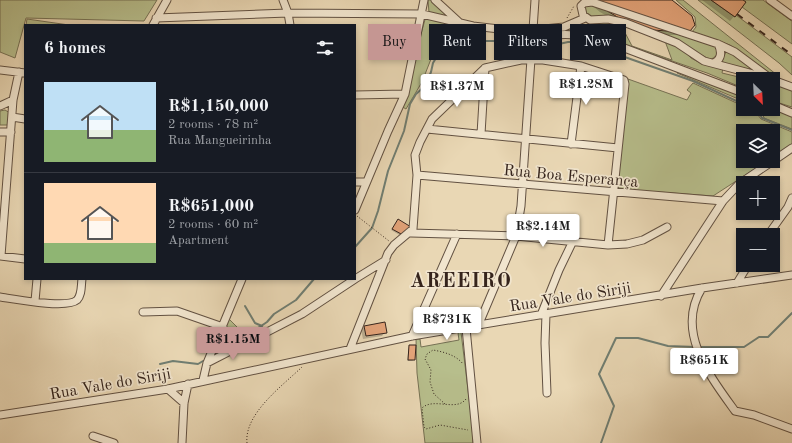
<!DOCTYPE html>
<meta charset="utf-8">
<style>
body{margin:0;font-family:"Old Standard TT",serif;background:#242831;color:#f1f3f6;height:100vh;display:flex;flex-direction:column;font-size:15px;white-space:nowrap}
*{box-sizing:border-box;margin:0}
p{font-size:13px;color:#9ea1a6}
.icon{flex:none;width:22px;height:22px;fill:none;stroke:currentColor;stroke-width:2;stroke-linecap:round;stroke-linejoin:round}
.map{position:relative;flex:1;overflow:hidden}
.drawer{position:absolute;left:24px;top:24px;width:332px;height:256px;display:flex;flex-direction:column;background:#171b24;border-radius:0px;box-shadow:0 2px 6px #0003}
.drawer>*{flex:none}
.guide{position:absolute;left:368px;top:24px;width:364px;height:36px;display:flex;gap:8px}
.needle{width:26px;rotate:156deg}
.buttons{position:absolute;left:736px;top:72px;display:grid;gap:8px}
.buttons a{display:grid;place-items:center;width:44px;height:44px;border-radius:0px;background:#171b24;box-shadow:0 2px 6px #0003;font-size:20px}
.price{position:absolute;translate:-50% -34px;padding:0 9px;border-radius:4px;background:#fff;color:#222;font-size:13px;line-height:26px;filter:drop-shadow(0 1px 2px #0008)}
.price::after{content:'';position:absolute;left:50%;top:24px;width:12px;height:9px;margin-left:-6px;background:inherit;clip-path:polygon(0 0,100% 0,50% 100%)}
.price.selected{background:#c59692;color:#111}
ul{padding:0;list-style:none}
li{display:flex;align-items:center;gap:12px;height:100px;padding:0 20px}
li+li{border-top:1px solid #363941}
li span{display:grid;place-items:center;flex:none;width:112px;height:80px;border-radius:0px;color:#555}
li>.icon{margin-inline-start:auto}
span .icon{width:48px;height:48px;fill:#fffc;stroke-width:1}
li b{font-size:17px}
h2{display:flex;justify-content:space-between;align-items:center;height:48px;padding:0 20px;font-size:17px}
.tag{padding:0 14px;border-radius:0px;background:#171b24;box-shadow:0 2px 6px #0003;font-size:14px;line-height:36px}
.tag.selected{background:#c59692;color:#111}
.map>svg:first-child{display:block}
.green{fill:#b7be8c;stroke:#767154}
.shadow{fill:#0003}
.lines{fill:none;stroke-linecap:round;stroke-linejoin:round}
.stream{stroke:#707e72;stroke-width:2}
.building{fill:#e3a379;stroke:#35241c}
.minor-casing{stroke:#625142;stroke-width:9}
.path{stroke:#35241c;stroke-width:1;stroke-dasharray:1 2;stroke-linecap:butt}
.minor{stroke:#f1e5ce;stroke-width:7}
.rail{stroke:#35241c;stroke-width:2;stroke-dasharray:7 7;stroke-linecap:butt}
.labels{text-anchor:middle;stroke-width:3.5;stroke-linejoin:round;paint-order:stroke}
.street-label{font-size:16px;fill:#35241c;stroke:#f1e5ce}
.district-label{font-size:20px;font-weight:bold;letter-spacing:1px;fill:#35241c;stroke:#f1e5ce}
</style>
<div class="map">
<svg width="792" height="443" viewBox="0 0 792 443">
<rect width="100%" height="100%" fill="#e9d7b4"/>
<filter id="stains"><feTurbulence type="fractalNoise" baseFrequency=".005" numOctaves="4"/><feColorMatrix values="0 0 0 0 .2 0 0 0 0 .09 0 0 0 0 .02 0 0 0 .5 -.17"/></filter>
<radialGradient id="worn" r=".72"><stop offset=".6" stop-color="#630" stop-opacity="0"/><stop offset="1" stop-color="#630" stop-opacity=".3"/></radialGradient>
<!-- green -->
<path class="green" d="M0,0H157L144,21L26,18L15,58L0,52Z
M428,0H432L451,18L429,13Z
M676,0H683L777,75L774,77L771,76L730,45L692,32L696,27L695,17Z
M698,0H711L735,17L736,15L792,57V75L779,63Z
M743,0H763L792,21V44L742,7L746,2Z
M587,4L716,47C719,52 717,57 711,59L707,58L658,32L614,17H588L584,9Z
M426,16L473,30L470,39L454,41L431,59L422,82L406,109L401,106Z
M27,19L69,25H26Z
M604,22L622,27L632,46L672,60L665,41L681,48L691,58L702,64L723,68L722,73L743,78L745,73L763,79H743V88L707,73L594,34L579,31L544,32Z
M727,50L762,74L724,64L722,60Z
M678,71L743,96V101L677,73Z
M628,79L687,100L691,93L687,90L693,83L743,106V109L755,111L761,119L792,132V144L773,157V131H743V161H767L713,196L618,189V185H616Z
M773,82L792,89V107L773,101Z
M773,108L792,115V129L764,118L761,109Z
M5,110L10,113L8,125H0V111Z
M229,319L250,340L213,358Z
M461,332L472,423L473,443H425L417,373L416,339H420L421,347L459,340L458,333Z"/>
<!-- shadow -->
<path class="shadow" d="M669,0L692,17L694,22V26L682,35H658L626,27L600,12L589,3Z
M702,0H741L745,3L730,21Z
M397,222L409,227L401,236L391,230Z
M365,326L385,332L382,336L363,339L361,330Z
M409,346L414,360L412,361H407Z"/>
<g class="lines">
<!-- stream -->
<path class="stream" d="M754,109L758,111L762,118L792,130
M355,247L372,228L378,211L388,171L404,131L410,104L416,94L425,86L431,72L433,63L439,53L462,41H510L523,42L541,48L568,42H582L693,81L743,104
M245,306L255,323L262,326
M700,347H744L759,337H768L792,313
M227,349L267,322L274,314L296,300L314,279
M160,364L173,361L198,364L203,361
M601,443L614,406L599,374L616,338H638L668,346L695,347"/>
</g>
<!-- building -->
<path class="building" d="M594,0H672L692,16L695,25L690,31L681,32L653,30L624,21L604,9Z
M711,0H743L746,2L735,17Z
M398,219L411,227L403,235L392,229Z
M385,322L387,333L366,336L364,326Z
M409,345H416L415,360H408Z"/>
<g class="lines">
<defs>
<path id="minor" d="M283,0L288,13L290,25
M435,0L459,22
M770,0L792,16
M156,18L288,13L422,14L473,26L534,33
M153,25L167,0
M534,30L564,27L585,18
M533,37C556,34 575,33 598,38L743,93
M714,63C722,59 722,52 718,44
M0,70L25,73
M770,78L735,52L718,44L592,2L584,3L581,6L583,15L590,20L608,19L626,23L677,43L704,61L772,79
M773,80L792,87
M355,95L405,94
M773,105L792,113
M0,106L13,100
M12,117L25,119
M427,129L618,148
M0,132H11
M481,134L485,68
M571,144L581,66
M773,161L792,148
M417,175L723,201
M355,182H366
M355,210L388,131L405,94L424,0
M411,233L516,236L608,245L627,244L643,240L667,227
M768,235L788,207L792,198
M0,256L25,259
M1,256L13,100L19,72
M355,279L386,260
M737,283L748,265
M702,288C675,331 709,375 735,411L754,415L792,429
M661,296L723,201L739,184L773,161
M0,297C14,299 67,309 77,300C82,295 81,286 82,279
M35,301L37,279
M143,312L177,311L223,327
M546,314L545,343L547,393
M541,315L559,270L573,241
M478,326L516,236L521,206L535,0
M466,328L477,443
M412,336L457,234
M350,349L388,253L394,245L413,229L417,175L415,155L420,142L432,119L485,68L521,60H543L581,66L624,80L625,84L608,245
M207,363L302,314L355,279
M203,380L207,363L242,279
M168,389L184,403
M0,415L168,389L412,336L702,288L792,275
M93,436L114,443
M182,443L184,403L188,384"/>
</defs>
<!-- minor casing -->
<use href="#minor" class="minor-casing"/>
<!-- path -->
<path class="path" d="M567,18L574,6
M357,216L389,241
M466,399C456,412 434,397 422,408L424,427L426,429L440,425L468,430
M445,404L434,394L430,382L431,370L425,359L427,354L433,350C444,352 456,355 463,364
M247,443C244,414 282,386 302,367"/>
<!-- minor -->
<use href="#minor" class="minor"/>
<!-- rail -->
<path class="rail" d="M737,14L792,55"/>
</g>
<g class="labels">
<!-- street labels -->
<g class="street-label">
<text transform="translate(571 175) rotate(5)" y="6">Rua Boa Esperança</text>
<text transform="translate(570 296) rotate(-9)" y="6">Rua Vale do Siriji</text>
<text transform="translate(110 383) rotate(-10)" y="6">Rua Vale do Siriji</text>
</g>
<!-- district labels -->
<g class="district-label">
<text x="461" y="287">AREEIRO</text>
</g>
</g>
<rect width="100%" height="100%" filter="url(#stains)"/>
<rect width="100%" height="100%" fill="url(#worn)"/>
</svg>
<div class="buttons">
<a><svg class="needle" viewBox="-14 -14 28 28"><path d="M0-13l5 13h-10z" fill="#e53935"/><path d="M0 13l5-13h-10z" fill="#9ea1a6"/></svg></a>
<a><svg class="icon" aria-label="layers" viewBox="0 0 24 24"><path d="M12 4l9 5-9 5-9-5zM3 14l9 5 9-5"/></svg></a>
<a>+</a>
<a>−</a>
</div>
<b class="price" style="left:586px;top:106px">R$1.28M</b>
<b class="price" style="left:457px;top:108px">R$1.37M</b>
<b class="price" style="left:543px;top:248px">R$2.14M</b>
<b class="price" style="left:447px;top:341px">R$731K</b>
<b class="price selected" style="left:233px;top:361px">R$1.15M</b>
<b class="price" style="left:704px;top:382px">R$651K</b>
<div class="guide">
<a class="tag selected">Buy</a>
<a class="tag">Rent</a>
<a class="tag">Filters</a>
<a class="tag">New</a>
</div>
<section class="drawer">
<h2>6 homes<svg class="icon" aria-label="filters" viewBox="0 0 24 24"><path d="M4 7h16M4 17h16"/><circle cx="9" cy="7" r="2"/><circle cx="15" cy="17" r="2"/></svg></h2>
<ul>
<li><span style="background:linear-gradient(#bfe0f5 60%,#8fb573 0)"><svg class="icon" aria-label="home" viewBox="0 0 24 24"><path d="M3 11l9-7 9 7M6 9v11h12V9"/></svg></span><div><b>R$1,150,000</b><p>2 rooms · 78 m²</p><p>Rua Mangueirinha</p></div></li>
<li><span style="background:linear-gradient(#ffd9b3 75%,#8fb573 0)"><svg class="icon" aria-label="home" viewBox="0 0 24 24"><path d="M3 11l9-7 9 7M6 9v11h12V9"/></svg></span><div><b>R$651,000</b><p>2 rooms · 60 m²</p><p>Apartment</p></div></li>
</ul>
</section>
</div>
